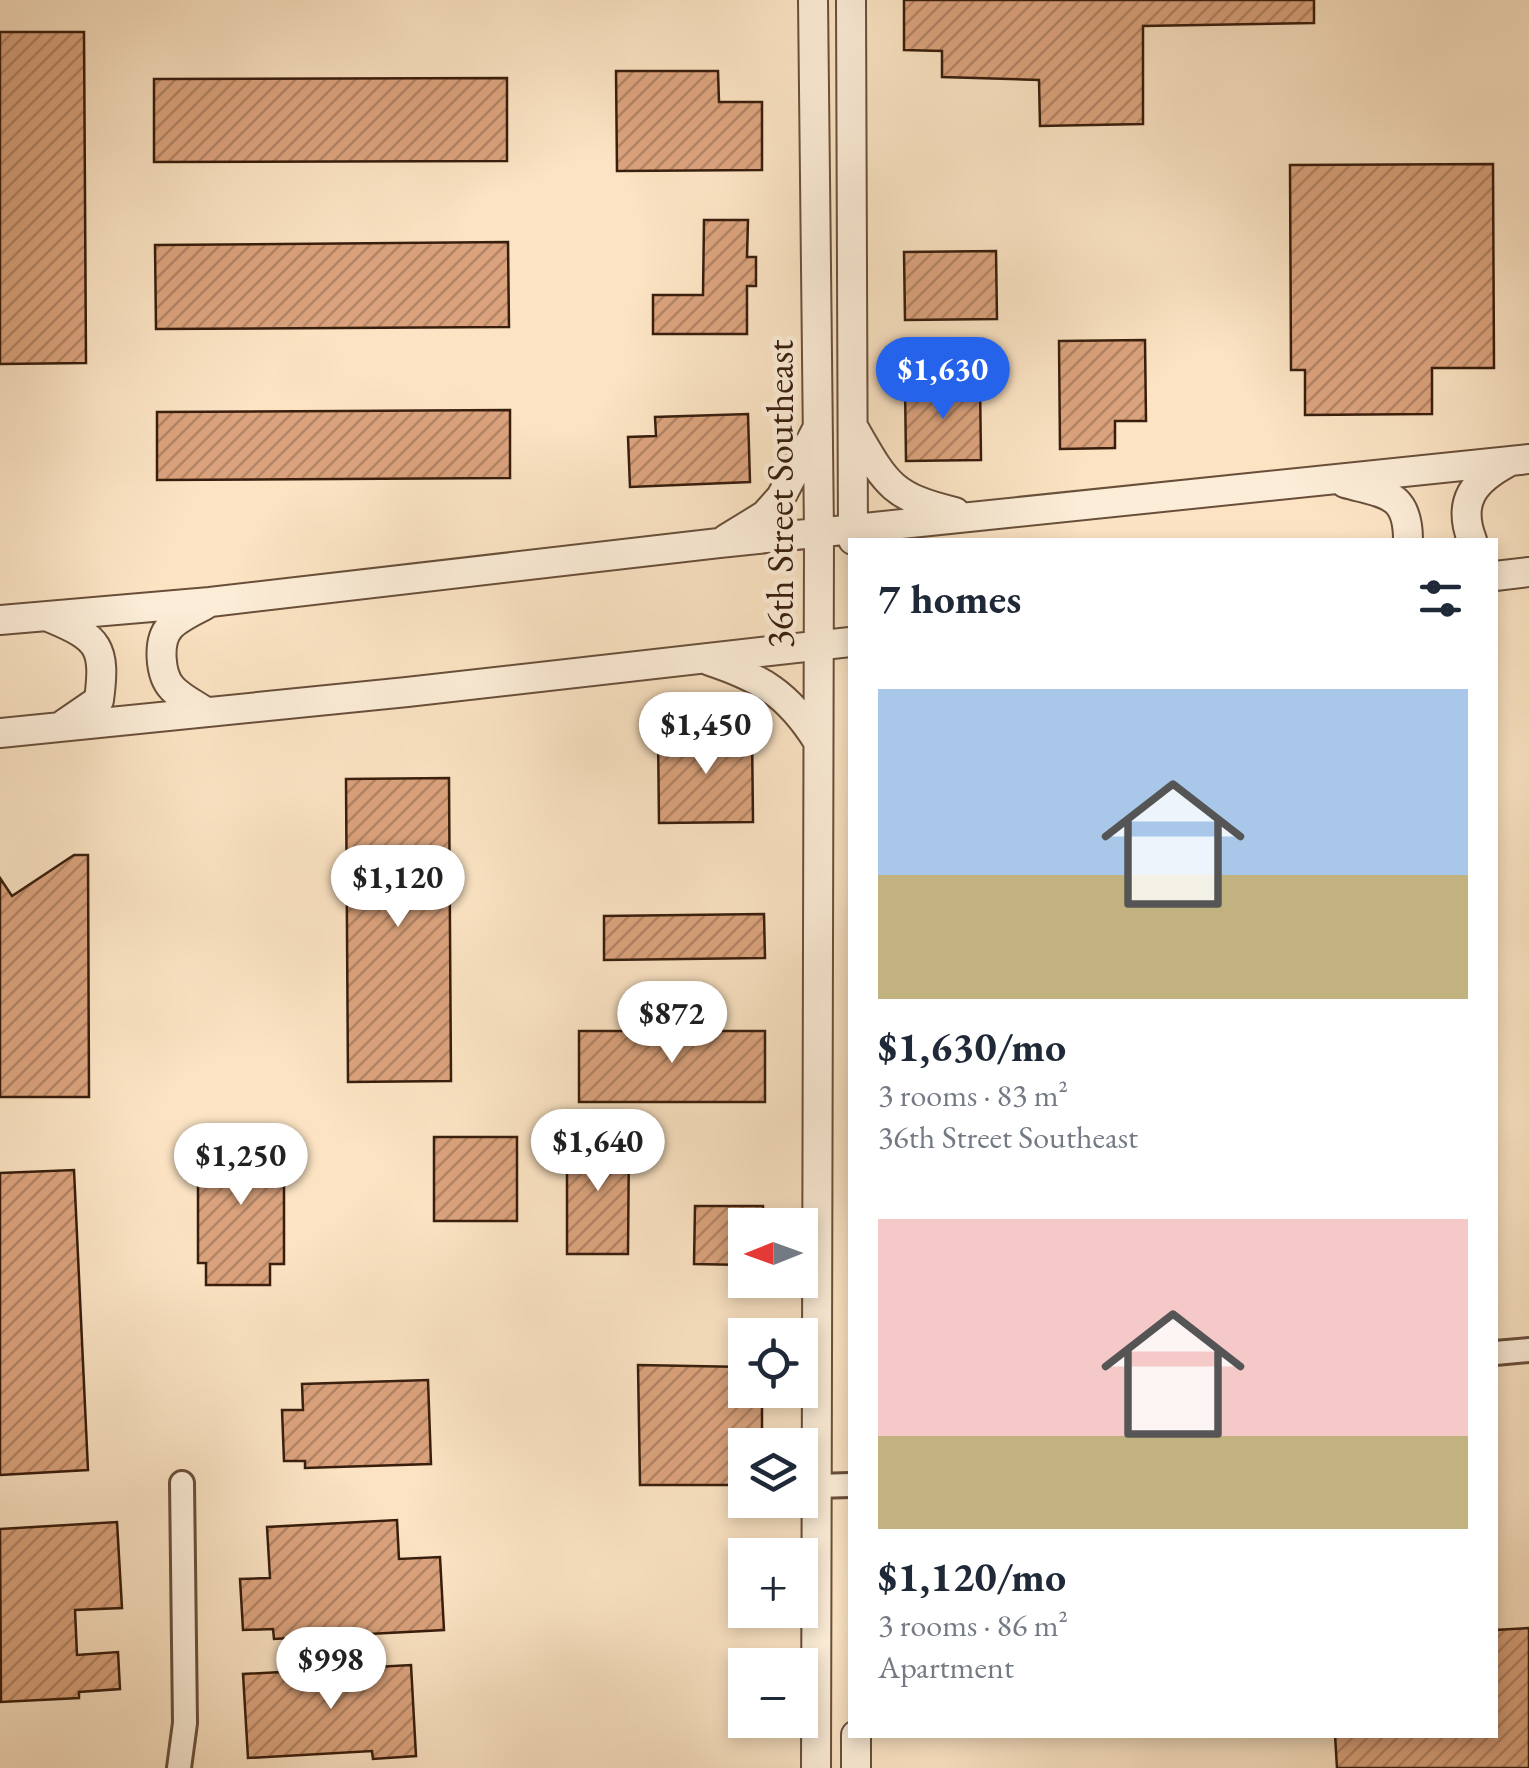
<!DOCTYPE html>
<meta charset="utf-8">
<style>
body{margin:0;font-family:"EB Garamond",serif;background:#f6f6f7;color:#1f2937;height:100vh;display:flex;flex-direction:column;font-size:38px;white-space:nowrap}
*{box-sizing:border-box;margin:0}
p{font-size:32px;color:#747a83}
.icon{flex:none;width:55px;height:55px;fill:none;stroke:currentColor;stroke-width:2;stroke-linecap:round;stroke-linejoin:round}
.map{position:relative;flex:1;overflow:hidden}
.drawer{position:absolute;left:848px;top:538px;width:650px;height:1200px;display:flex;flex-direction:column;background:#fff;border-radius:0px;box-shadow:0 5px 15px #0003}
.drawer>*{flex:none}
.needle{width:65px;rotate:269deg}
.controls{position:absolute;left:728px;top:1208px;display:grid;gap:20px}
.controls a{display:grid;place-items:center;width:90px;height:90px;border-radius:0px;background:#fff;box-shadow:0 5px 15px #0003;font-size:50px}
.price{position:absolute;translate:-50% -85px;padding:0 22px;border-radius:35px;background:#fff;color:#222;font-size:32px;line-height:65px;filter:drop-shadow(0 2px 5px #0008)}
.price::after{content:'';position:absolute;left:50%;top:60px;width:30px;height:22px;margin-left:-15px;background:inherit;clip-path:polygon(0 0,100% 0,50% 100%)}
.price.current{background:#2563eb;color:#fff}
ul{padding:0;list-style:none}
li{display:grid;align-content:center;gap:20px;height:530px;padding:0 30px}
li span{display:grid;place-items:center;height:310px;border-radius:0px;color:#555}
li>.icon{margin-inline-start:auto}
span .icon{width:180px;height:180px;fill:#fffc;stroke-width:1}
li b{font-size:42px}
h2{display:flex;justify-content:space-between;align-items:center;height:120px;padding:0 30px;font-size:42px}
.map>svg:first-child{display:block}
.building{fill:url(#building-hatch);stroke:#381e0d;stroke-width:2.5}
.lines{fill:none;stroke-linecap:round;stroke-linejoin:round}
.minor-casing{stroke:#694f3a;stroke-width:28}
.tertiary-casing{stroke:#694f3a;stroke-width:32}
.minor{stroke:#fcedd8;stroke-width:22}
.tertiary{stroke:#fcedd8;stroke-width:28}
.labels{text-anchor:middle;stroke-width:9;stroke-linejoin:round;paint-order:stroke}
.street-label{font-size:38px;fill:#381e0d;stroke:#fcedd8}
</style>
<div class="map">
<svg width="1529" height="1768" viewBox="0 0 1529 1768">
<defs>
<pattern id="building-hatch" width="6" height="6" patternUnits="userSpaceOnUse" patternTransform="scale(2.5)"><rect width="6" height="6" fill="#dba37d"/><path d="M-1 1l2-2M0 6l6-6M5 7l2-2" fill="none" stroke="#b38465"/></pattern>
</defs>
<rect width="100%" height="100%" fill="#fbe3c3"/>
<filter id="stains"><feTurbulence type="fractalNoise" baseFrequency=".002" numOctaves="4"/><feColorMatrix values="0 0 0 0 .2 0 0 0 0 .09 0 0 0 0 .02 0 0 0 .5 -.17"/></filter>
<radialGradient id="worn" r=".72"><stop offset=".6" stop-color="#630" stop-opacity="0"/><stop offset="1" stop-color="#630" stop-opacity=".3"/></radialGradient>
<!-- building -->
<path class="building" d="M904,0H1314V23L1143,26V124L1040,126L1039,80L942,77V51L904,50Z
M0,32H84L86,363L0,364Z
M616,71H718L719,102H762V170L617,171Z
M507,78V161L154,162V79Z
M1493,164L1494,368H1432V414L1305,415V370H1291L1290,165Z
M704,220H748L747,257H756V286H747V334H653V295H703Z
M508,242L509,327L156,329L155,245Z
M996,251L997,319L905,320L904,252Z
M1145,340L1146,421H1115V448L1060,449L1059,341Z
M980,383L981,460L906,461L905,384Z
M510,410V478L157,480V412Z
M748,414L750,482L630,487L628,437L656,436L655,417Z
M752,731L753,822L659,823L658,732Z
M449,778L451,1081L348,1082L346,779Z
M74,855H88L89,1097H0V878L12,896Z
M764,914L765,958L604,960V916Z
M579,1031H765V1102H579Z
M567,1134L629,1135L628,1254H567Z
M284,1136V1264H270V1285H206V1263H198V1137Z
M434,1137H517V1221H434Z
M74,1170L88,1470L0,1475V1173Z
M695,1206H763V1225H745V1265L694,1264Z
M638,1365L745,1367V1390H762V1445H745V1485H640Z
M428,1380L431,1464L305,1468V1461H284L282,1410H303L302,1384Z
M397,1520L399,1559L440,1557L444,1630L274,1639L273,1629L243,1630L240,1579L270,1578L267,1527Z
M117,1522L122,1608L75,1610L77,1655L118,1652L120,1689L79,1692V1698L1,1702L0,1529Z
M1529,1628V1768H1337L1335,1735H1495V1630Z
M411,1665L416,1756L373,1759L372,1751L248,1758L243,1674Z"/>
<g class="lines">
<defs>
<path id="minor" d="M1495,1353L1529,1350
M818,1486L850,1485
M179,1768L185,1723L182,1483"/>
<path id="tertiary" d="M813,0L819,534L816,1768
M851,0L853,540
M855,430C886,484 892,497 955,512
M1345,483C1384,494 1408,492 1408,540
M726,539L765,515L781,497L817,429
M1472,540C1457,501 1474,481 1507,463
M1495,576L1529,572
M205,605C194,611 178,618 170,627C157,641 160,675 172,688C181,698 196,705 206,712
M51,618C99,638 106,647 99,700L64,724
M0,620L210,602L719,543L1529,459
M710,661C761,678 788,694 817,740
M0,733L407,692L850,642
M856,1768V1735"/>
</defs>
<!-- minor casing -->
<use href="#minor" class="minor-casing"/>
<!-- tertiary casing -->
<use href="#tertiary" class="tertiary-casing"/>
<!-- minor -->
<use href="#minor" class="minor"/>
<!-- tertiary -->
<use href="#tertiary" class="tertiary"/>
</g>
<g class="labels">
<!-- street labels -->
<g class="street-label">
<text transform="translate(780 494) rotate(-90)" y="13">36th Street Southeast</text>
</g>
</g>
<rect width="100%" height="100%" filter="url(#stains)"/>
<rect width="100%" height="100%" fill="url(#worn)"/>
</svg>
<div class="controls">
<a><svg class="needle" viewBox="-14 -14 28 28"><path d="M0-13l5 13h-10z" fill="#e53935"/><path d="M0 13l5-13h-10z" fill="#747a83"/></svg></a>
<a><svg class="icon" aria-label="locate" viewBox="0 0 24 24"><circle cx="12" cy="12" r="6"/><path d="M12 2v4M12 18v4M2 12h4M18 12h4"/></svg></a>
<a><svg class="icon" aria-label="layers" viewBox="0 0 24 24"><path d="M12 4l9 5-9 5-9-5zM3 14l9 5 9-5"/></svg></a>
<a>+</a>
<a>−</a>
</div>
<b class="price current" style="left:943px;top:422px">$1,630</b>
<b class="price" style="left:706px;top:777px">$1,450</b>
<b class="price" style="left:398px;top:930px">$1,120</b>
<b class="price" style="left:672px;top:1066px">$872</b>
<b class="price" style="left:598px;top:1194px">$1,640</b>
<b class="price" style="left:241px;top:1208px">$1,250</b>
<b class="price" style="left:331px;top:1712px">$998</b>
<section class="drawer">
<h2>7 homes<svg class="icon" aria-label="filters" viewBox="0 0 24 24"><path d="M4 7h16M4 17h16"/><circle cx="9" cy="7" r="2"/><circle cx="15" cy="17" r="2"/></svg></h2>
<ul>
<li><span style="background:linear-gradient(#a9c7e8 60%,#c2b280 0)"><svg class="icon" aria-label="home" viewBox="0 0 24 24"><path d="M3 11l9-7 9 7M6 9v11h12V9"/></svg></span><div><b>$1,630/mo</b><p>3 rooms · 83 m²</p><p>36th Street Southeast</p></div></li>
<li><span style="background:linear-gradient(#f6c9c9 70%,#c2b280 0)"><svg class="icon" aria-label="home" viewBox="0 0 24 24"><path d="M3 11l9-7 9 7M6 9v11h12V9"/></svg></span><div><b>$1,120/mo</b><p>3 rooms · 86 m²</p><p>Apartment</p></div></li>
</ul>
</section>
</div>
